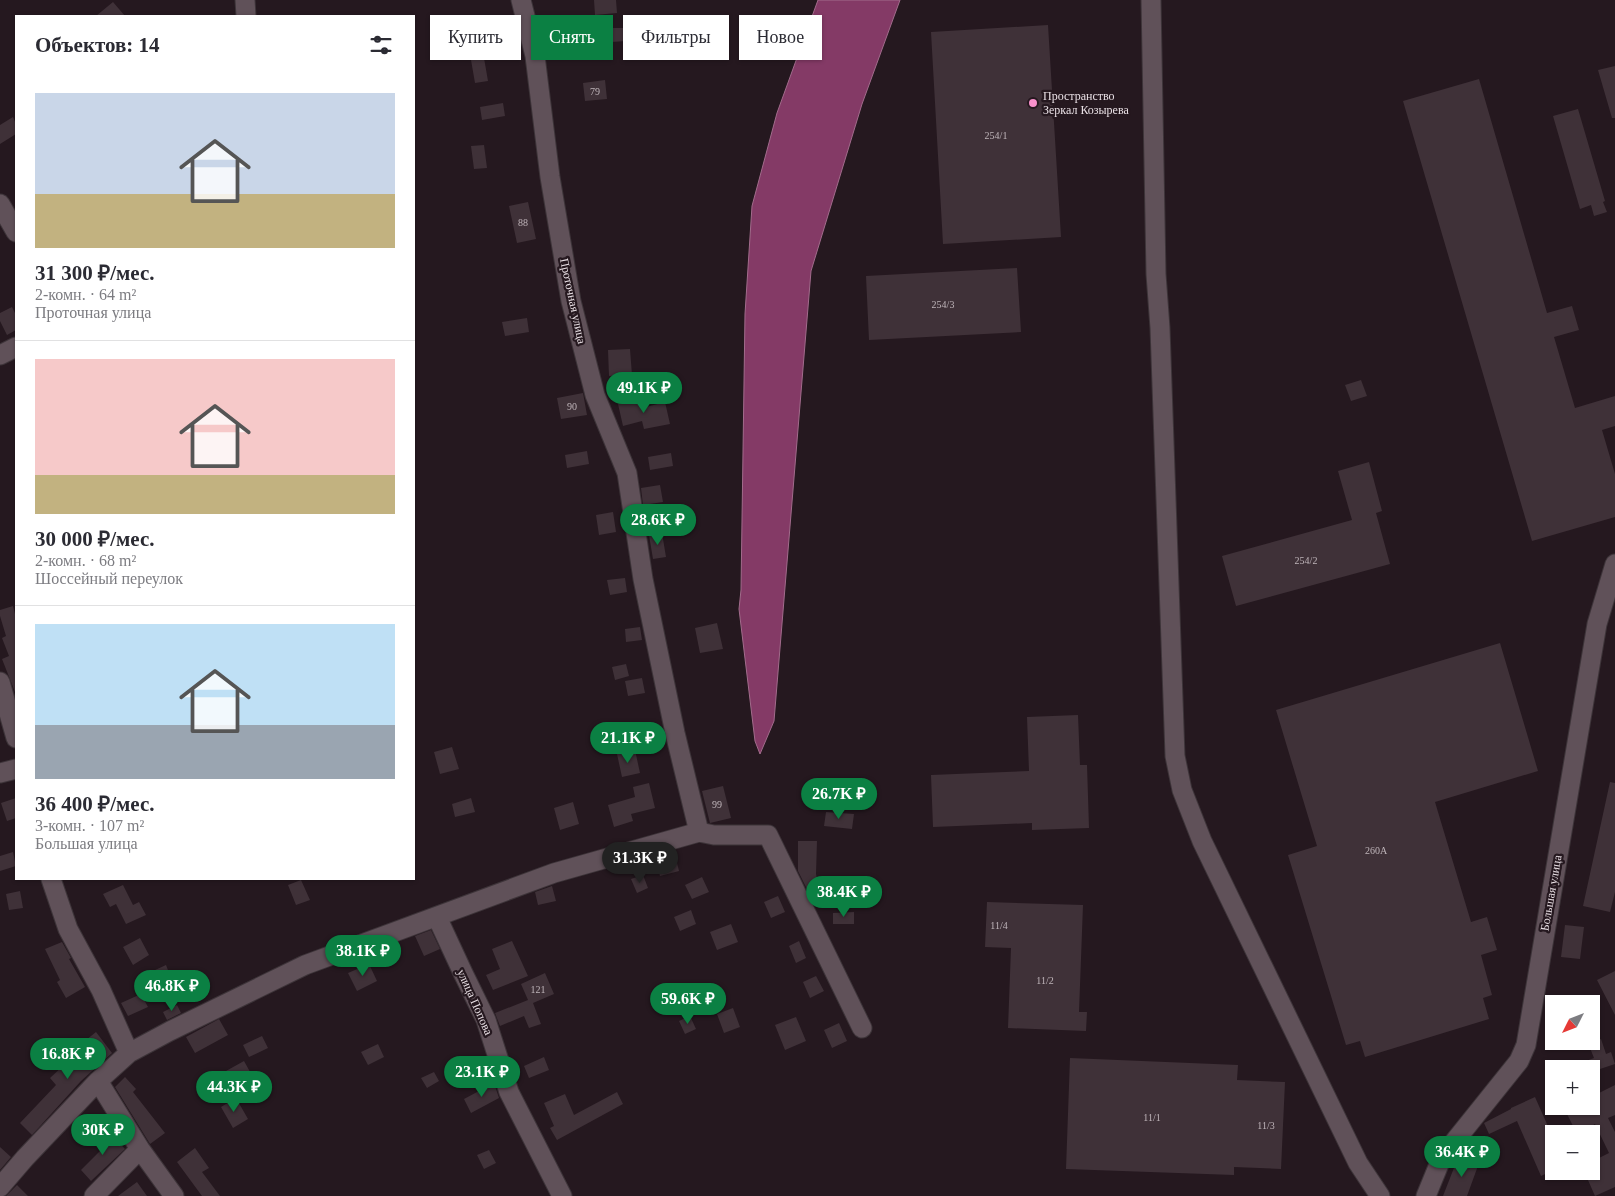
<!DOCTYPE html>
<html lang="ru">
<meta charset="utf-8">
<style>
body{margin:0;font-family:"Times New Roman",serif;background:#f2f2f3;color:#2b2b33;height:100vh;display:flex;flex-direction:column;font-size:19px;white-space:nowrap}
*{box-sizing:border-box;margin:0}
p{font-size:16px;color:#7c7c81}
.icon{flex:none;width:28px;height:28px;fill:none;stroke:currentColor;stroke-width:2;stroke-linecap:round;stroke-linejoin:round}
.map{position:relative;flex:1;overflow:hidden}
.side{position:absolute;left:15px;top:15px;width:400px;height:865px;display:flex;flex-direction:column;background:#fff;border-radius:0px;box-shadow:0 1px 4px #0004}
.side>*{flex:none}
.top-card{position:absolute;left:430px;top:15px;width:475px;height:45px;display:flex;gap:10px}
.needle{width:32px;rotate:228deg}
.fabs{position:absolute;left:1545px;top:995px;display:grid;gap:10px}
.fabs a{display:grid;place-items:center;width:55px;height:55px;border-radius:0px;background:#fff;box-shadow:0 1px 4px #0004;font-size:25px}
.price{position:absolute;translate:-50% -42px;padding:0 11px;border-radius:18px;background:#0b8043;color:#fff;font-size:16px;line-height:32px;filter:drop-shadow(0 1px 2px #0008)}
.price::after{content:'';position:absolute;left:50%;top:30px;width:15px;height:11px;margin-left:-8px;background:inherit;clip-path:polygon(0 0,100% 0,50% 100%)}
.price.on{background:#222;color:#fff}
ul{padding:0;list-style:none}
li{display:grid;align-content:center;gap:10px;height:265px;padding:0 20px}
li+li{border-top:1px solid #e1e1e2}
li span{display:grid;place-items:center;height:155px;border-radius:0px;color:#555}
li>.icon{margin-inline-start:auto}
span .icon{width:90px;height:90px;fill:#fffc;stroke-width:1}
li b{font-size:21px}
h2{display:flex;justify-content:space-between;align-items:center;height:60px;padding:0 20px;font-size:21px}
.pill{padding:0 18px;border-radius:0px;background:#fff;box-shadow:0 1px 4px #0004;font-size:18px;line-height:45px}
.pill.on{background:#0b8043;color:#fff}
.map>svg:first-child{display:block}
.water{fill:#843a66;stroke:#a26c8c}
.building{fill:#3f3138}
.lines{fill:none;stroke-linecap:round;stroke-linejoin:round}
.minor-casing{stroke:#3d3439;stroke-width:21}
.minor{stroke:#605159;stroke-width:19}
.poi-dot{fill:#f890cb;stroke:#25181f;stroke-width:2}
.labels{text-anchor:middle;stroke-width:4.5;stroke-linejoin:round;paint-order:stroke}
.number-label{font-size:10px;fill:#beb4b9}
.poi-label{font-size:12px;fill:#e8dfe4;stroke:#25181f;text-anchor:start}
.street-label{font-size:12px;fill:#e8dfe4;stroke:#25181f}
</style>
<div class="map">
<svg width="1615" height="1196" viewBox="0 0 1615 1196">
<rect width="100%" height="100%" fill="#25181f"/>
<!-- water -->
<path class="water" d="M818,0H900L862,104L811,271L774,721L760,754L755,741L739,609L741,590L745,314L752,206L777,113Z"/>
<!-- building -->
<path class="building" d="M594,0H616L617,13L595,15Z
M113,2L125,16H96Z
M1048,25L1061,237L943,244L931,32Z
M611,28H626L627,41L611,42Z
M484,58L488,81L475,83L471,60Z
M1615,66V118H1612L1598,70Z
M1479,79L1547,313L1572,306L1579,330L1554,337L1575,408L1615,396V426L1602,430L1615,474V517L1532,541L1403,101Z
M605,80L607,99L585,101L583,83Z
M503,103L505,116L482,120L480,107Z
M1578,109L1605,201L1603,202L1607,212L1594,216L1591,205L1580,209L1553,116Z
M13,117L16,124V134L0,144V125Z
M484,145L487,168L474,169L471,146Z
M528,202L536,239L517,243L509,206Z
M1017,268L1021,332L869,340L866,276Z
M12,307L16,315V330L7,335L0,321V313Z
M527,318L529,332L505,336L502,322Z
M630,349L632,375L609,376L608,350Z
M1361,380L1367,396L1351,401L1345,385Z
M583,393L587,415L561,419L557,398Z
M644,398L646,407L665,402L670,424L644,429L642,421L623,426L618,404Z
M587,451L589,464L567,468L565,455Z
M671,453L673,466L650,470L648,457Z
M1369,462L1382,511L1376,513L1390,564L1236,606L1222,556L1352,520L1338,471Z
M660,485L663,502L643,505L641,488Z
M613,512L616,532L599,535L596,515Z
M662,533L666,557L653,559L649,535Z
M625,578L627,592L610,595L607,580Z
M13,606L16,618L15,692L2,659L9,656L2,638L6,636L0,616V610Z
M717,623L723,649L700,653L695,628Z
M640,627L642,640L626,642L625,629Z
M1500,643L1538,771L1435,802L1471,922L1487,917L1497,950L1481,955L1492,995L1483,998L1489,1019L1365,1057L1360,1041L1346,1045L1288,855L1317,846L1276,710Z
M626,664L629,676L615,680L612,667Z
M642,678L645,693L628,696L625,681Z
M1078,715L1080,765H1087L1089,828L1032,830V823L933,827L931,775L1029,771L1027,717Z
M452,747L459,769L440,774L434,752Z
M635,750L640,773L622,777L617,754Z
M1610,782L1615,783V892L1610,912L1583,906Z
M649,783L655,808L631,814L633,821L614,827L608,805L635,797L633,787Z
M723,786L731,818L710,823L702,791Z
M16,798V818L7,821L1,803Z
M471,798L475,812L455,817L452,804Z
M573,802L579,824L560,830L554,808Z
M826,812L854,814L852,829L824,826Z
M798,841H817L816,874L819,888L808,891L798,871Z
M13,852L16,866L0,871V856Z
M675,855L679,871L660,876L656,860Z
M643,875L648,888L637,893L631,879Z
M702,877L709,892L692,899L685,885Z
M301,880L310,900L296,905L288,885Z
M123,885L133,905L139,902L146,915L126,924L116,904L110,907L103,894Z
M552,886L556,901L538,905L535,892Z
M20,891L23,908L9,910L6,894Z
M778,896L785,912L771,918L764,902Z
M987,902L1083,905L1079,1012H1087L1086,1031L1008,1028L1011,948L985,947Z
M691,910L696,924L680,931L674,917Z
M854,912V924H833V913Z
M731,924L738,942L717,950L710,932Z
M1565,925L1584,927L1580,959L1561,957Z
M431,930L440,949L424,956L415,936Z
M140,938L149,955L133,965L123,947Z
M512,941L528,976L493,990L486,975L500,969L492,949Z
M799,941L806,958L796,963L789,946Z
M62,942L71,958L69,959L85,987L66,998L57,982L60,980L45,949Z
M369,964L377,981L357,991L348,973Z
M166,965L171,978L157,983L153,971Z
M1615,971V1015L1597,980Z
M545,973L554,994L533,1003L541,1024L529,1028L524,1016L500,1026L495,1013L528,1000L521,984Z
M816,976L824,991L810,998L803,982Z
M199,979L206,992L186,1001L180,988Z
M141,994L148,1007L128,1016L121,1003Z
M177,1005L181,1013L167,1020L163,1012Z
M733,1008L740,1027L724,1033L717,1014Z
M690,1016L696,1029L685,1034L679,1021Z
M796,1017L806,1041L785,1050L775,1025Z
M219,1019L228,1035L195,1053L186,1037Z
M839,1023L847,1041L832,1048L824,1030Z
M96,1032L112,1053L81,1081L32,1135L20,1123L56,1085L50,1078L79,1051L76,1048Z
M262,1036L268,1048L249,1057L243,1045Z
M1601,1039L1606,1054L1611,1052L1615,1064L1591,1072V1069H1589L1586,1061L1594,1058L1588,1043Z
M378,1044L384,1057L368,1065L361,1052Z
M544,1057L549,1070L529,1078L524,1066Z
M1070,1058L1238,1065L1237,1080L1285,1082L1281,1169L1234,1167V1175L1066,1169Z
M244,1061L254,1079L235,1089L226,1071Z
M434,1072L439,1081L427,1088L421,1078Z
M125,1077L136,1089L133,1092L165,1133L150,1144L115,1087Z
M494,1083L499,1098L471,1113L464,1099Z
M1615,1085V1115L1608,1118L1615,1132V1187L1595,1196L1584,1171H1591V1162L1609,1153L1595,1124L1577,1134L1563,1106H1591V1097Z
M617,1092L623,1104L557,1140L550,1128L554,1126L544,1103L565,1094L574,1115Z
M1535,1097L1554,1140V1170L1541,1176L1517,1121L1489,1134L1484,1123L1511,1109V1108Z
M236,1098L248,1119L233,1128L221,1107Z
M108,1131L125,1149L91,1181L81,1170L102,1149L96,1143Z
M0,1147L11,1157L0,1170Z
M195,1148L209,1168L202,1172L220,1196H202L177,1162Z
M489,1150L496,1163L484,1169L477,1155Z
M1459,1155L1479,1163L1467,1196H1443Z
M137,1182L147,1196H118Z
M17,1185L28,1196H6Z"/>
<g class="lines">
<defs>
<path id="minor" d="M245,0L246,16
M521,0L535,56L550,177L571,301L595,395L627,473L643,579L675,733L699,832
M1151,0L1156,274L1160,328L1175,756L1182,790L1202,841L1358,1163L1380,1196
M0,204L16,232
M0,355L16,347
M0,682L16,738
M0,773L16,769
M51,879L68,929L101,990L129,1053
M437,917L463,973L486,1020L509,1092L562,1196
M98,1081L140,1149L174,1196
M0,1187L25,1158L98,1081L129,1053L170,1031L305,965L554,873L699,832L714,835H768L862,1028
M94,1196L140,1149
M1426,1196L1442,1157L1519,1061L1526,1045L1597,624L1615,564"/>
</defs>
<!-- minor casing -->
<use href="#minor" class="minor-casing"/>
<!-- minor -->
<use href="#minor" class="minor"/>
</g>
<!-- markers -->
<circle class="poi-dot" cx="1033" cy="103" r="5"/>
<g class="labels">
<!-- number labels -->
<g class="number-label">
<text x="595" y="95">79</text>
<text x="996" y="139">254/1</text>
<text x="523" y="226">88</text>
<text x="943" y="308">254/3</text>
<text x="572" y="410">90</text>
<text x="1306" y="564">254/2</text>
<text x="717" y="808">99</text>
<text x="1376" y="854">260А</text>
<text x="999" y="929">11/4</text>
<text x="1045" y="984">11/2</text>
<text x="538" y="993">121</text>
<text x="1152" y="1121">11/1</text>
<text x="1266" y="1129">11/3</text>
</g>
<!-- poi labels -->
<g class="poi-label">
<text x="1043" y="100">Пространство<tspan x="1043" dy="14">Зеркал Козырева</tspan></text>
</g>
<!-- street labels -->
<g class="street-label">
<text transform="translate(573 301) rotate(78)" y="4">Проточная улица</text>
<text transform="translate(1551 893) rotate(-80)" y="4">Большая улица</text>
<text transform="translate(475 1002) rotate(66)" y="4">улица Попова</text>
</g>
</g>
</svg>
<div class="fabs">
<a><svg class="needle" viewBox="-14 -14 28 28"><path d="M0-13l5 13h-10z" fill="#e53935"/><path d="M0 13l5-13h-10z" fill="#7c7c81"/></svg></a>
<a>+</a>
<a>−</a>
</div>
<b class="price" style="left:644px;top:414px">49.1K ₽</b>
<b class="price" style="left:658px;top:546px">28.6K ₽</b>
<b class="price" style="left:628px;top:764px">21.1K ₽</b>
<b class="price" style="left:839px;top:820px">26.7K ₽</b>
<b class="price on" style="left:640px;top:884px">31.3K ₽</b>
<b class="price" style="left:844px;top:918px">38.4K ₽</b>
<b class="price" style="left:363px;top:977px">38.1K ₽</b>
<b class="price" style="left:172px;top:1012px">46.8K ₽</b>
<b class="price" style="left:688px;top:1025px">59.6K ₽</b>
<b class="price" style="left:68px;top:1080px">16.8K ₽</b>
<b class="price" style="left:482px;top:1098px">23.1K ₽</b>
<b class="price" style="left:234px;top:1113px">44.3K ₽</b>
<b class="price" style="left:103px;top:1156px">30K ₽</b>
<b class="price" style="left:1462px;top:1178px">36.4K ₽</b>
<div class="top-card">
<a class="pill">Купить</a>
<a class="pill on">Снять</a>
<a class="pill">Фильтры</a>
<a class="pill">Новое</a>
</div>
<section class="side">
<h2>Объектов: 14<svg class="icon" aria-label="filters" viewBox="0 0 24 24"><path d="M4 7h16M4 17h16"/><circle cx="9" cy="7" r="2"/><circle cx="15" cy="17" r="2"/></svg></h2>
<ul>
<li><span style="background:linear-gradient(#c9d6e8 65%,#c2b280 0)"><svg class="icon" aria-label="home" viewBox="0 0 24 24"><path d="M3 11l9-7 9 7M6 9v11h12V9"/></svg></span><div><b>31 300 ₽/мес.</b><p>2-комн. · 64 m²</p><p>Проточная улица</p></div></li>
<li><span style="background:linear-gradient(#f6c9c9 75%,#c2b280 0)"><svg class="icon" aria-label="home" viewBox="0 0 24 24"><path d="M3 11l9-7 9 7M6 9v11h12V9"/></svg></span><div><b>30 000 ₽/мес.</b><p>2-комн. · 68 m²</p><p>Шоссейный переулок</p></div></li>
<li><span style="background:linear-gradient(#bfe0f5 65%,#9aa5b1 0)"><svg class="icon" aria-label="home" viewBox="0 0 24 24"><path d="M3 11l9-7 9 7M6 9v11h12V9"/></svg></span><div><b>36 400 ₽/мес.</b><p>3-комн. · 107 m²</p><p>Большая улица</p></div></li>
</ul>
</section>
</div>
